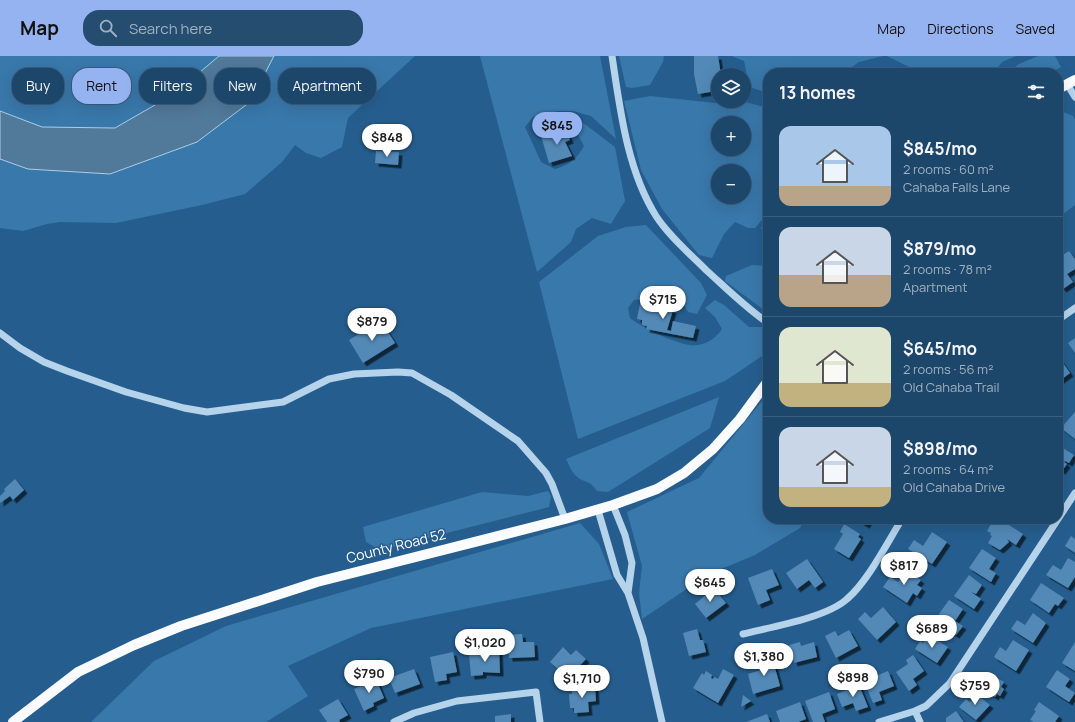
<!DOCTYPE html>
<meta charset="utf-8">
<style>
body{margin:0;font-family:Manrope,sans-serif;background:#254d70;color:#f1f3f6;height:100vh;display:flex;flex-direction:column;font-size:15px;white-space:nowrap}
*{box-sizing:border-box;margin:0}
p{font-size:13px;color:#a0b1c1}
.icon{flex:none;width:22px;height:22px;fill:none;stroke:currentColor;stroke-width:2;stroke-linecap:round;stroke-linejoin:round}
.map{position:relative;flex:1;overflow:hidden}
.panel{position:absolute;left:763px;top:12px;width:300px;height:456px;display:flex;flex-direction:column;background:#1c466a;border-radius:16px;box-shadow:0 4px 16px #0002,0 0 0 1px #3a5e7e}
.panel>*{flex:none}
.top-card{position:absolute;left:12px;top:12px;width:380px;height:36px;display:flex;gap:8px}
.buttons{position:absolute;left:711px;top:12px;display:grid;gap:8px}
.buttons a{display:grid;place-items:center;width:40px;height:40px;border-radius:50%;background:#1c466a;box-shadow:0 4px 16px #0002,0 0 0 1px #3a5e7e;font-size:20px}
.price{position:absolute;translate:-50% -34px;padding:0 9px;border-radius:14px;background:#fff;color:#222;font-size:13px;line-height:26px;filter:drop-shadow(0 1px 2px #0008)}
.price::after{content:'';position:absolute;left:50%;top:24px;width:12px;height:9px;margin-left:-6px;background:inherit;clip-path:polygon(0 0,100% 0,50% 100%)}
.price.selected{background:#95b2f1;color:#111}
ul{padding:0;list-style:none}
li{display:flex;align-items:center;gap:12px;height:100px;padding:0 16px}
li+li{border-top:1px solid #3a5e7e}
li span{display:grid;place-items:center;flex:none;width:112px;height:80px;border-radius:12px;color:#555}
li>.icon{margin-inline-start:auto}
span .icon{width:48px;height:48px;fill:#fffc;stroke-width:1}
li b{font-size:17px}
h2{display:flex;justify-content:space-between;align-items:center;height:48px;padding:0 16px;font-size:17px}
.chip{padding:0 14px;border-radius:16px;background:#1c466a;box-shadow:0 4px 16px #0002,0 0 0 1px #3a5e7e;font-size:14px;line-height:36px}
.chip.selected{background:#95b2f1;color:#111}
header{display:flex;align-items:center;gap:24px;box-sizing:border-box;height:56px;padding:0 20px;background:#95b2f1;color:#111}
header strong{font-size:19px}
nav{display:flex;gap:22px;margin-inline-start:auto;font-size:14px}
.search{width:280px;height:36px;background:#254d70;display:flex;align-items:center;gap:10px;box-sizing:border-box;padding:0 14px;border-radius:16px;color:#a0b1c1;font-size:15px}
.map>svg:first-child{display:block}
.green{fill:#3978ab;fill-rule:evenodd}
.water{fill:#51799a;stroke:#aacfec}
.building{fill:#5289b7;filter:url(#shadow)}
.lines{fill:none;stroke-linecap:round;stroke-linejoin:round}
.minor{stroke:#b5d3eb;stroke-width:7}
.major{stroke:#fafcff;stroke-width:10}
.labels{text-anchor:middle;stroke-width:3;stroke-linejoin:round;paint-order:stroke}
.street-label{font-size:14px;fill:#fff;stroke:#255e8e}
</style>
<header>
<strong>Map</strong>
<div class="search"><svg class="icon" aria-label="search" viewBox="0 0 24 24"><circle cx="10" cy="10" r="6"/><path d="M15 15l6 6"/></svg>Search here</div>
<nav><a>Map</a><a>Directions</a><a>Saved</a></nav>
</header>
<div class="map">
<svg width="1075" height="666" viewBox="0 0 1075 666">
<defs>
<filter id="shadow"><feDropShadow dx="3.5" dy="3.5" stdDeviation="0" flood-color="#0009"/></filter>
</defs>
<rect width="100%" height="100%" fill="#255e8e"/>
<!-- green -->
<path class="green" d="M0,0H219L174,38L115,72L42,71L0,55Z
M274,0H415L348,62L342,91L321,102L306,97L295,89L282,106L245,138L202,149L116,167L60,166L47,168L23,175L0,172V103L28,113L110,118L197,86L250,46Z
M480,0H600L616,83L591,60L573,55H558L533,61L525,71L541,106L555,113C569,109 577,103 584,90L573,70L578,63L615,91L625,145L611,168L592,162L576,173L571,186L537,216Z
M619,0H664L663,6L650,29L632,32L626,31Z
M732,0H883L859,6L844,17H768V30L762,35L749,31L744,5Z
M887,0H1016L1002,6L994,17H921Z
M1038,0H1055L1061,11L1050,17H1006L1019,8Z
M650,40L715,47L742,45L768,52V157L755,172H748L735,166L724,178L712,202L699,199L662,153L641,114L624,45ZM718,67H744V93H718ZM718,115H744V141H718Z
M1058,54L1073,60L1075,64V149L1058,162Z
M646,169L701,227L707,239L697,258L688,256L681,242L656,241L634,244L628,252L630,262C643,272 674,287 690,289C703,291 716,283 722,273L715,261L705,252L715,244L724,249L749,271H766L768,274V296L725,325L578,383L539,226L598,180L626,171Z
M752,209L768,210V257L725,225L726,220Z
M768,338V463H805L800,472L755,499L709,518L642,563L639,537L642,510L627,456L699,422Z
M719,341L710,372L608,436L597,435C588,422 585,428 576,420C571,415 569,409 566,403Z
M548,435L551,440L549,451L380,494L366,486L363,471L482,436L528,440Z
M580,467L599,488L613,523L371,572L288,610L308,640L266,666H91L154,605L226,570Z"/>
<!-- water -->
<path class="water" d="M219,0H274L250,46L197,86L110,118L28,113L0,103V55L42,71L115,72L174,38Z"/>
<!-- building -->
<path class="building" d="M694,0H718L721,19L714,22L716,35L698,38L694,18Z
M566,73L570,84L565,86L572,100L549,107L541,80Z
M376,95L399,96L398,109L375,107Z
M768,163V177L761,172Z
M1069,195L1075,203V213L1067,218L1073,226L1063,233L1058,227V202Z
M648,244L667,248L666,252L673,254L667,274L671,275L673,265L696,270L693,282L646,273L647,270L642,269V264L637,263L640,247L647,248Z
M381,265L395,287L363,307L349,284Z
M1075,282V297L1068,287Z
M1060,303L1070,317L1058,326V305Z
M1075,356V383L1061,372Z
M1058,389L1074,399L1069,407L1065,405L1064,406L1067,408L1062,415L1058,413Z
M15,423L24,434L13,444L10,440L0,447V440L5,435L4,433Z
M856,463H870L866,469Z
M1001,464L1023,478L1016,489L1007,483L1009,486L1000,494L988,487L992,480L990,479L991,477L987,475L992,466L997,469Z
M844,468L860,478L858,481L861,483L849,502L834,493L843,478L840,476Z
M932,476L947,486L932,508L908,493L914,484L923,490Z
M1071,480L1075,483V497L1065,490Z
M982,493L996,502L989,513L996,517L991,526L969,512Z
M1068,502L1075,506V521L1068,532L1046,519L1053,509L1061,514Z
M807,503L823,526L815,532L809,524L797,533L786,517Z
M772,513L779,529L766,534L770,544L758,549L748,522Z
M906,514L921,524L917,529L922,532L917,540L913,537L907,547L883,531L890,521L898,526Z
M969,519L982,529L976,538L971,536L981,543L974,553L954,540Z
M1041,527L1064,542L1058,550L1055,548L1049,557L1030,544Z
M714,532L726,547L706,562L695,548Z
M949,544L963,553L955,565L963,570L956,579L934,565Z
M883,551L896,566L877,584L858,563L865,556L871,562Z
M1033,557L1046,567L1033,587L1011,573L1017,564L1025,569Z
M697,573L700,584H703L706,596L689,600L683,577Z
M849,574L858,590L836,602L825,580L835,575L838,580Z
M522,578L523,586H534L535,601L509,602L508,579Z
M928,579L948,591L937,607L915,593L920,585L923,587Z
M1013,584L1029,594L1016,615L994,601L1000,591L1006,595Z
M800,586L801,590L814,586L817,601L794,607L789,589Z
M1075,586V615L1062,607Z
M563,591L571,599L576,594L586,603L570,620L563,614L561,616L550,606Z
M499,592L500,617L483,616V619L471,620L469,598L488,597L487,593Z
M453,596L457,616L446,618L447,624L435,626L430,601Z
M913,599L924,615L913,623L917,629L909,635L896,616L908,608L906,604Z
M772,601L780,630L753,638L748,618L764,613L761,604Z
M414,613L420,628L395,637L389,622Z
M723,613L734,619L718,647L693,632L702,617L704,619L706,615L712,619L711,622L713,623L714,621L718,623Z
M1057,614L1070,623L1065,630L1075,637L1069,646L1046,631Z
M888,615L894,630L879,636L882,644L873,647L864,625Z
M989,617L1004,626L1001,631L1004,633L1000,640L997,638L995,641L976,628L982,619L986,622Z
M376,623L384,642L373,647L374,650L364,655L354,633Z
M859,629L868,651L856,655L853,647L842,651L837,638Z
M595,631L596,645L588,646L589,656L574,657V652H570L569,638H572V633Z
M973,635L990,649L976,664L959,651L966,643L970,646L972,644L969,641Z
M829,636L835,653L822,658L825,666H813L805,645Z
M743,639L751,645L741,651Z
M338,643L348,659L339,664L340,666H327L319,654Z
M800,646L806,663L798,666H780L776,655Z
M1039,646L1059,660L1055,666H1034L1030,664L1036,655L1034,654Z
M956,655L964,666H946V662Z
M511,658V666H495V660Z
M767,658L770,666H746Z"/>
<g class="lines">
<!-- minor -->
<path class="minor" d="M612,0C620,53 627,114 656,160C669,180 689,197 706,214C726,232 746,252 768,267
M1067,28L1075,41
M1058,264L1075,252
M0,277L20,292L44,306L67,315L126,336L184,352L207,356L283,346L329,323L354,318L398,316L412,317L451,339L518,385L546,417L552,428L565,463
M598,454L617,519L628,537L632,507L625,479L613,449
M1058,463L1075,437
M628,537L643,582L662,666
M743,578C771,571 826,562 847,543C868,525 887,487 902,463
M915,655L920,666
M394,666L414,657L457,645L536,636L540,666
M879,666L915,655L926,650L950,627L1058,463"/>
<!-- major -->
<path class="major" d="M1058,33L1075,24
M13,666L78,616L134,589L181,570L317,526L565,463L613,449L657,433L684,417L713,393L740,363L768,325"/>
</g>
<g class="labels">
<!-- street labels -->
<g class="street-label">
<text transform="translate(396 490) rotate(-14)" y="5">County Road 52</text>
</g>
</g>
</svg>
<div class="buttons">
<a><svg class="icon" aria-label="layers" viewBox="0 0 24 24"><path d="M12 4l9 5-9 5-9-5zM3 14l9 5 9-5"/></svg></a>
<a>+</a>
<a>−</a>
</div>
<b class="price selected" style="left:557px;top:90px">$845</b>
<b class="price" style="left:387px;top:102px">$848</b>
<b class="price" style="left:663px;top:264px">$715</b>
<b class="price" style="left:372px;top:286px">$879</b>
<b class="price" style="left:904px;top:530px">$817</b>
<b class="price" style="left:710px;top:547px">$645</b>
<b class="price" style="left:932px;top:593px">$689</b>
<b class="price" style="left:485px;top:607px">$1,020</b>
<b class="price" style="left:764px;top:621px">$1,380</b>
<b class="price" style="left:369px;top:638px">$790</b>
<b class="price" style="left:853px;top:642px">$898</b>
<b class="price" style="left:582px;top:643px">$1,710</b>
<b class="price" style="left:975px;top:650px">$759</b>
<div class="top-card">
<a class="chip">Buy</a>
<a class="chip selected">Rent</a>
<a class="chip">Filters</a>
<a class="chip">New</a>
<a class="chip">Apartment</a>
</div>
<section class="panel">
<h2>13 homes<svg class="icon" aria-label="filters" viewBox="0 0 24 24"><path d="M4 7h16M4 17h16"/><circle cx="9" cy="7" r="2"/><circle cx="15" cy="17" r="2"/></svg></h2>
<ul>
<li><span style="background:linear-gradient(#a9c7e8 75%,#b9a48a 0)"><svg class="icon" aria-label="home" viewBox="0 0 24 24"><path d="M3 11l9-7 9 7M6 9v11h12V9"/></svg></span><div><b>$845/mo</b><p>2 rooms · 60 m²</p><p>Cahaba Falls Lane</p></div></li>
<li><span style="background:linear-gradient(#c9d6e8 60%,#b9a48a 0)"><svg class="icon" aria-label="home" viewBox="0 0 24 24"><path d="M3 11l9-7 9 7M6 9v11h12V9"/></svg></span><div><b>$879/mo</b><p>2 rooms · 78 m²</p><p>Apartment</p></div></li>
<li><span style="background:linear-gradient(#dfe7d0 70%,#c2b280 0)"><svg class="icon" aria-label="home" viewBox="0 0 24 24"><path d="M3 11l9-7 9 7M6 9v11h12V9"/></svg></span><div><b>$645/mo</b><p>2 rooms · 56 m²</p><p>Old Cahaba Trail</p></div></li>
<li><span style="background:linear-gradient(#c9d6e8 75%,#c2b280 0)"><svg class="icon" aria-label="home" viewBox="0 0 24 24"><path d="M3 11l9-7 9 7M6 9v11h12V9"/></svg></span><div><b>$898/mo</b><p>2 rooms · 64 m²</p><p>Old Cahaba Drive</p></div></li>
</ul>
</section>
</div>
